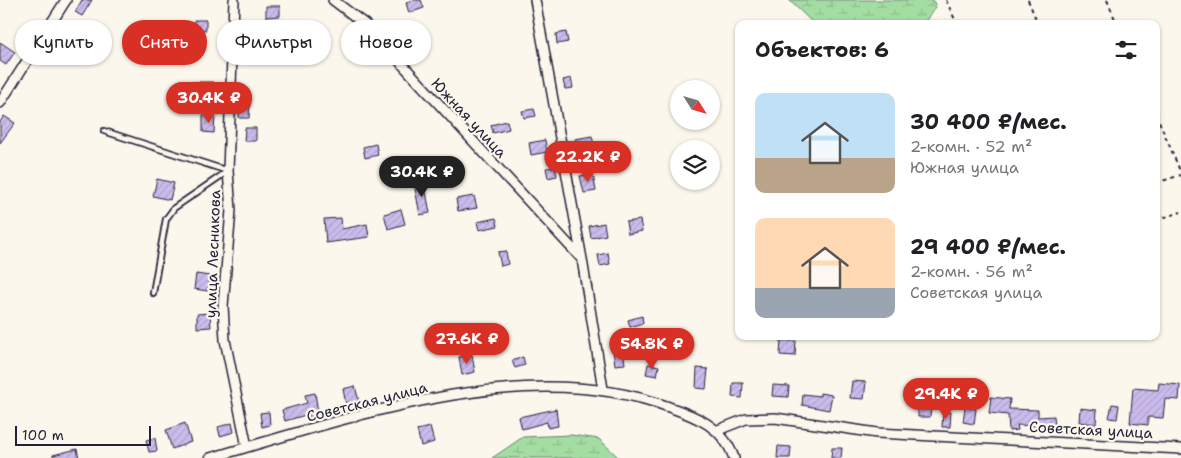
<!DOCTYPE html>
<html lang="ru">
<meta charset="utf-8">
<style>
body{margin:0;font-family:"Shantell Sans",sans-serif;background:#f6f6f6;color:#202124;height:100vh;display:flex;flex-direction:column;font-size:19px;white-space:nowrap}
*{box-sizing:border-box;margin:0}
p{font-size:16px;color:#757577}
.icon{flex:none;width:28px;height:28px;fill:none;stroke:currentColor;stroke-width:2;stroke-linecap:round;stroke-linejoin:round}
.map{position:relative;flex:1;overflow:hidden}
.panel{position:absolute;left:735px;top:20px;width:425px;height:320px;display:flex;flex-direction:column;background:#fff;border-radius:10px;box-shadow:0 1px 4px #0004}
.panel>*{flex:none}
.hud{position:absolute;left:15px;top:20px;width:475px;height:45px;display:flex;gap:10px}
.needle{width:32px;rotate:127deg}
.fabs{position:absolute;left:670px;top:80px;display:grid;gap:10px}
.fabs a{display:grid;place-items:center;width:50px;height:50px;border-radius:50%;background:#fff;box-shadow:0 1px 4px #0004;font-size:25px}
.scale{position:absolute;left:15px;bottom:12px;width:136px;box-sizing:border-box;padding-left:5px;border:2px solid #22223b;border-top:0;font-size:14px;line-height:18px;white-space:nowrap;color:#22223b;-webkit-text-stroke:4px #fbf7ec;paint-order:stroke}
.price{position:absolute;translate:-50% -42px;padding:0 11px;border-radius:18px;background:#d93025;color:#fff;font-size:16px;line-height:32px;filter:drop-shadow(0 1px 2px #0008)}
.price::after{content:'';position:absolute;left:50%;top:30px;width:15px;height:11px;margin-left:-8px;background:inherit;clip-path:polygon(0 0,100% 0,50% 100%)}
.price.current{background:#222;color:#fff}
ul{padding:0;list-style:none}
li{display:flex;align-items:center;gap:15px;height:125px;padding:0 20px}
li span{display:grid;place-items:center;flex:none;width:140px;height:100px;border-radius:10px;color:#555}
li>.icon{margin-inline-start:auto}
span .icon{width:60px;height:60px;fill:#fffc;stroke-width:1}
li b{font-size:21px}
h2{display:flex;justify-content:space-between;align-items:center;height:60px;padding:0 20px;font-size:21px}
.chip{padding:0 18px;border-radius:22px;background:#fff;box-shadow:0 1px 4px #0004;font-size:18px;line-height:45px}
.chip.current{background:#d93025;color:#fff}
.map>svg:first-child{display:block}
.wetland{fill:url(#wetland-marsh);stroke:#63806e}
.building{fill:url(#building-hatch);stroke:#22223b}
.lines{fill:none;stroke-linecap:round;stroke-linejoin:round}
.lane-casing{stroke:#22223b;stroke-width:8}
.street-casing{stroke:#22223b;stroke-width:12}
.path{stroke:#22223b;stroke-width:2;stroke-dasharray:4 4;stroke-linecap:butt}
.lane{stroke:#fbf7ec;stroke-width:4.5}
.street{stroke:#fbf7ec;stroke-width:9}
.labels{text-anchor:middle;stroke-width:4.5;stroke-linejoin:round;paint-order:stroke}
.street-label{font-size:15px;fill:#22223b;stroke:#fbf7ec}
</style>
<div class="map">
<svg width="1181" height="458" viewBox="0 0 1181 458">
<defs>
<pattern id="wetland-marsh" width="20" height="14" patternUnits="userSpaceOnUse" patternTransform="scale(1.25)"><rect width="20" height="14" fill="#a4dda2"/><path d="M1 5h8M5 5V1M11 12h8M15 12V8" fill="none" stroke="#8dbd8c"/></pattern>
<pattern id="building-hatch" width="6" height="6" patternUnits="userSpaceOnUse" patternTransform="scale(1.25)"><rect width="6" height="6" fill="#ccbced"/><path d="M-1 1l2-2M0 6l6-6M5 7l2-2" fill="none" stroke="#afa1cc"/></pattern>
</defs>
<rect width="100%" height="100%" fill="#fbf7ec"/>
<filter id="ink" filterUnits="userSpaceOnUse"><feTurbulence type="fractalNoise" baseFrequency=".02" numOctaves="2"/><feDisplacementMap in="SourceGraphic" scale="10" xChannelSelector="R" yChannelSelector="G"/><feConvolveMatrix kernelMatrix="1 2 1 2 8 2 1 2 1" color-interpolation-filters="sRGB"/></filter>
<g filter="url(#ink)">
<!-- wetland -->
<path class="wetland" d="M789,0H933L936,7L923,24H814Z
M571,435L599,439L619,458H492L523,437Z"/>
<!-- building -->
<path class="building" d="M82,0H92L82,16L75,12Z
M414,0H421L424,8L409,13L406,3Z
M266,6H280V16L266,17Z
M194,20H206V30L194,29Z
M316,29L320,46L313,48L308,30Z
M566,32L568,42L557,44L556,34Z
M246,38L258,39L257,56L246,55Z
M0,42L15,52L6,65L0,61Z
M65,43L73,47L66,60L58,56Z
M571,78L573,88L565,89L563,80Z
M191,82H213V92L190,91Z
M240,98H250L249,118H239Z
M534,109L536,116L524,118L522,111Z
M203,115H215L214,133L203,132Z
M4,116L15,123L0,143V122Z
M507,121L509,129L493,133L491,125Z
M245,128H256V141H244Z
M592,136L595,150L578,153L575,139Z
M545,140L547,152L531,155L529,143Z
M376,144L378,155L365,158L363,147Z
M555,167L557,176L548,178L546,168Z
M593,174L596,191L584,193L580,176Z
M157,179L174,183L170,200L153,196Z
M424,181L430,213L420,215L414,183Z
M474,196L477,208L458,211L456,199Z
M401,209L405,224L388,229L384,214Z
M341,218L342,229L367,224L369,237L326,243L324,219Z
M496,218L498,226L479,230L477,222Z
M640,220L642,231L628,234L626,222Z
M604,223L606,235L591,238L589,226Z
M506,251L508,264L501,266L498,252Z
M608,253L610,264L600,266L598,255Z
M196,274L210,276L208,291L194,289Z
M210,313L211,327L197,328V314Z
M642,316L643,323L630,327L628,320Z
M781,340L796,341L795,356L780,355Z
M623,349L625,364L615,365L613,350Z
M472,355L475,372L462,375L459,357Z
M523,357L525,365L515,368L512,361Z
M648,364L659,366L657,376L646,374Z
M697,368L708,369L706,389L696,388Z
M852,381L866,382L864,399L850,398Z
M733,383H743L742,398L732,397Z
M1159,383L1180,385L1179,400L1165,399L1163,418L1148,417V425L1130,423L1133,388L1158,390Z
M773,385L789,386L788,397L772,396Z
M355,386L359,402L346,405L343,389Z
M315,393L319,419L310,420L309,414L285,421L282,410L307,403L305,395Z
M820,393L832,395L829,410L802,405L803,394L820,396Z
M991,397L1010,399L1009,409L1038,410V417L1054,416L1055,427L1017,425L1018,430L1009,431L1008,415L989,413Z
M918,404H931L930,417H918Z
M1112,404L1119,405L1117,419L1109,418Z
M965,407L976,409L974,424L963,422Z
M1080,408L1097,410L1096,424L1079,422Z
M556,409L558,426L548,428L547,422L522,429L519,417Z
M269,412L270,425L262,427L260,413Z
M943,412H951L950,427H942Z
M185,423L191,442L172,449L166,430Z
M232,423L234,432L220,436L218,427Z
M430,427L434,442L421,446L417,430Z
M155,438L157,451L149,452L146,440Z
M778,446L791,447L790,458H777Z
M832,448H842L841,458H831Z
M77,449L79,458H53V455Z"/>
<g class="lines">
<defs>
<path id="lane" d="M104,131L228,171
M153,293L166,219L174,208L228,171"/>
<path id="street" d="M234,0L228,171L231,210L223,306L225,340L247,447
M333,0L366,25L581,258
M535,0L582,259L603,389
M0,103L66,0
M718,430L746,419L775,418L877,433L1181,449
M210,458C350,418 526,354 669,407C698,417 723,427 734,458"/>
</defs>
<!-- lane casing -->
<use href="#lane" class="lane-casing"/>
<!-- street casing -->
<use href="#street" class="street-casing"/>
<!-- path -->
<path class="path" d="M946,0L957,24
M1028,0L1038,24
M1107,0L1117,24
M1156,114L1181,173
M1156,183L1181,175
M1156,220L1181,212"/>
<!-- lane -->
<use href="#lane" class="lane"/>
<!-- street -->
<use href="#street" class="street"/>
</g>
</g>
<g class="labels">
<!-- street labels -->
<g class="street-label">
<text transform="translate(469 118) rotate(47)" y="5">Южная улица</text>
<text transform="translate(213 254) rotate(-88)" y="5">улица Лесникова</text>
<text transform="translate(367 402) rotate(-14)" y="5">Советская улица</text>
<text transform="translate(1091 430) rotate(3)" y="5">Советская улица</text>
</g>
</g>
</svg>
<div class="fabs">
<a><svg class="needle" viewBox="-14 -14 28 28"><path d="M0-13l5 13h-10z" fill="#e53935"/><path d="M0 13l5-13h-10z" fill="#757577"/></svg></a>
<a><svg class="icon" aria-label="layers" viewBox="0 0 24 24"><path d="M12 4l9 5-9 5-9-5zM3 14l9 5 9-5"/></svg></a>
</div>
<div class="scale">100 m</div>
<b class="price" style="left:209px;top:124px">30.4K ₽</b>
<b class="price" style="left:588px;top:183px">22.2K ₽</b>
<b class="price current" style="left:422px;top:198px">30.4K ₽</b>
<b class="price" style="left:467px;top:365px">27.6K ₽</b>
<b class="price" style="left:652px;top:370px">54.8K ₽</b>
<b class="price" style="left:946px;top:420px">29.4K ₽</b>
<div class="hud">
<a class="chip">Купить</a>
<a class="chip current">Снять</a>
<a class="chip">Фильтры</a>
<a class="chip">Новое</a>
</div>
<section class="panel">
<h2>Объектов: 6<svg class="icon" aria-label="filters" viewBox="0 0 24 24"><path d="M4 7h16M4 17h16"/><circle cx="9" cy="7" r="2"/><circle cx="15" cy="17" r="2"/></svg></h2>
<ul>
<li><span style="background:linear-gradient(#bfe0f5 65%,#b9a48a 0)"><svg class="icon" aria-label="home" viewBox="0 0 24 24"><path d="M3 11l9-7 9 7M6 9v11h12V9"/></svg></span><div><b>30 400 ₽/мес.</b><p>2-комн. · 52 m²</p><p>Южная улица</p></div></li>
<li><span style="background:linear-gradient(#ffd9b3 70%,#9aa5b1 0)"><svg class="icon" aria-label="home" viewBox="0 0 24 24"><path d="M3 11l9-7 9 7M6 9v11h12V9"/></svg></span><div><b>29 400 ₽/мес.</b><p>2-комн. · 56 m²</p><p>Советская улица</p></div></li>
</ul>
</section>
</div>
